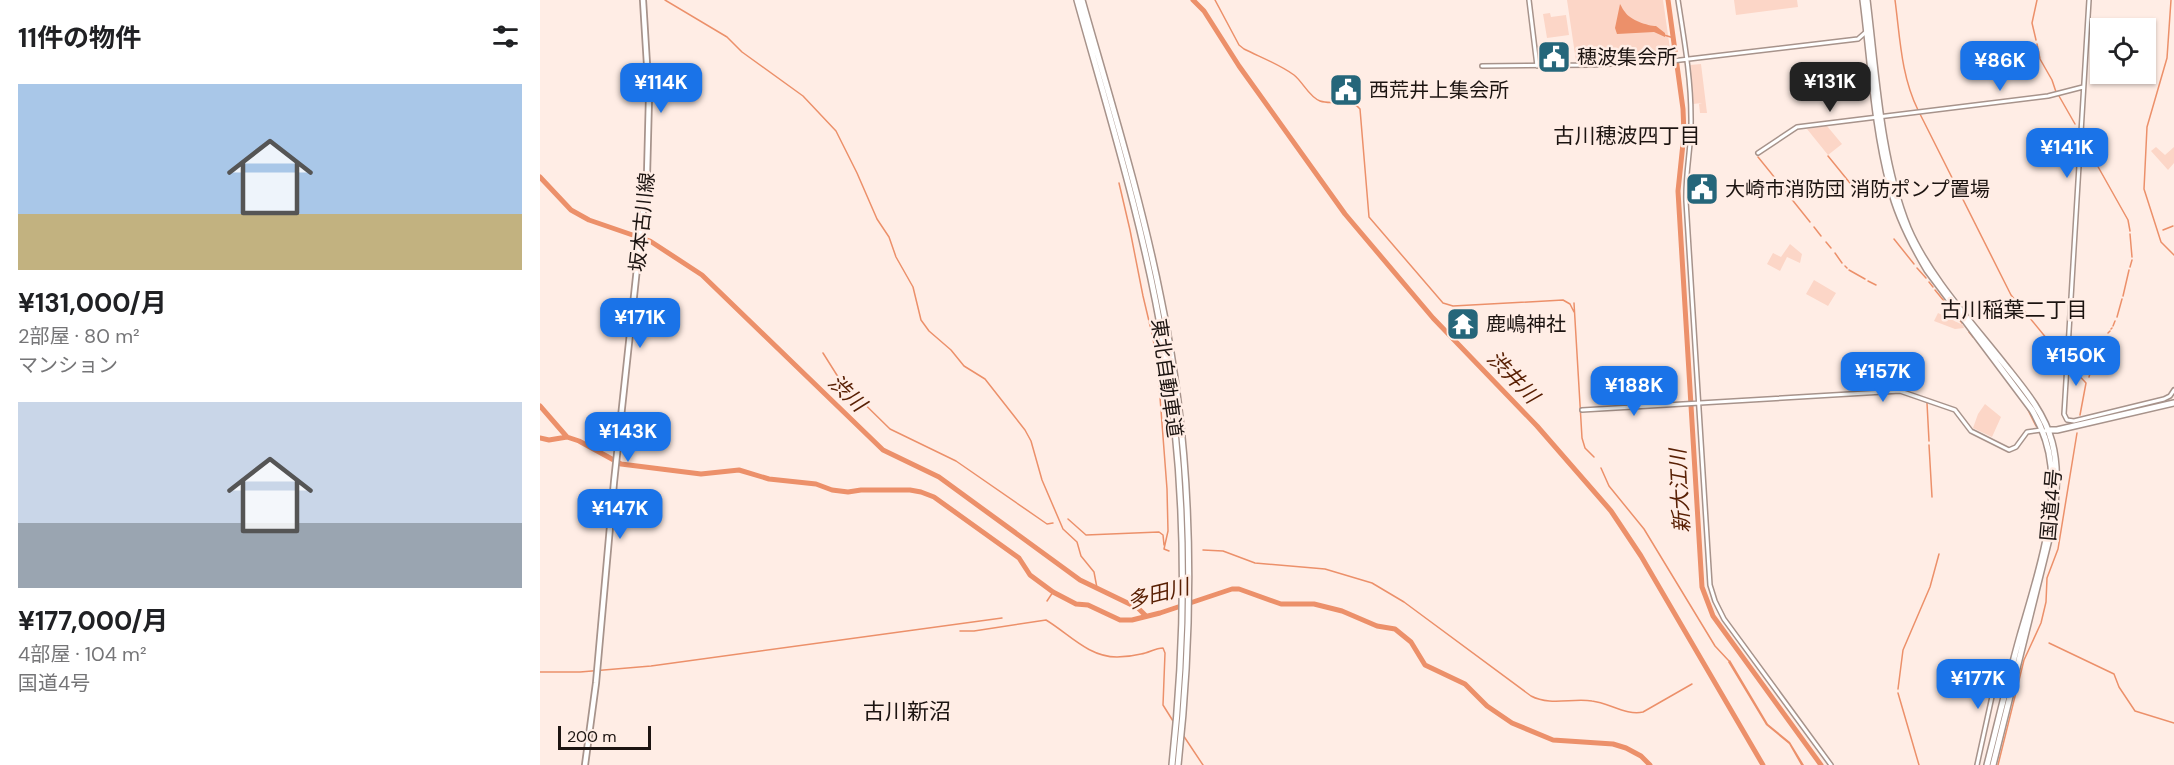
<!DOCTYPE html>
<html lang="ja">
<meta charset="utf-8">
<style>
body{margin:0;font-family:"DM Sans","Noto Sans JP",sans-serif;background:#f2f2f2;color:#202124;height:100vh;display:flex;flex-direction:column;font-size:22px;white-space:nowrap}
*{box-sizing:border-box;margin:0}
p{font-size:20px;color:#757577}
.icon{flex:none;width:33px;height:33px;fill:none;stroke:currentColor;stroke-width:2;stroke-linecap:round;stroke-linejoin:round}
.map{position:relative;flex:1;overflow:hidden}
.details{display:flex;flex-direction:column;background:#fff;width:540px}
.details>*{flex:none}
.tools{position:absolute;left:1550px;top:18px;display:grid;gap:12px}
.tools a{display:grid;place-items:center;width:66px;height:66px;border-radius:0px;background:#fff;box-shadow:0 2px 4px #0004;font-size:30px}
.scale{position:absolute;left:18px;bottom:15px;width:93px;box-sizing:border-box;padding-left:6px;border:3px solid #1c1411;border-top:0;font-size:16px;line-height:21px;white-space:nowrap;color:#1c1411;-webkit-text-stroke:4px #ffede5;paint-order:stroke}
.price{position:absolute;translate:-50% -51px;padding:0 14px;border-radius:12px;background:#1a73e8;color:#fff;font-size:20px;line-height:39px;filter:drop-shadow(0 2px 3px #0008)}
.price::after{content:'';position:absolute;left:50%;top:36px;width:18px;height:14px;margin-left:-9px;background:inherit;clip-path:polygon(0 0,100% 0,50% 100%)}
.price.on{background:#222;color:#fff}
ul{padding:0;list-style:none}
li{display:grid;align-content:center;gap:12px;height:318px;padding:0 18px}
li span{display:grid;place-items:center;height:186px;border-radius:0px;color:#555}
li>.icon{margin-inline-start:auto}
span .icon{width:108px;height:108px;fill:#fffc;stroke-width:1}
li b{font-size:26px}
h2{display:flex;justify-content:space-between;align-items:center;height:72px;padding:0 18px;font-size:26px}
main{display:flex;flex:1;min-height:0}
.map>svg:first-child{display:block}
.green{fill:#fcd6c7}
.water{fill:#ec906a}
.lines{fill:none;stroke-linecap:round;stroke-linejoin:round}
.stream{stroke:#ec906a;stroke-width:1.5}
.river{stroke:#ec906a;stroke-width:5}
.minor-casing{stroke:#a7938b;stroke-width:6}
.major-casing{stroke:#a7938b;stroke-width:8}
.highway-casing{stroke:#a7938b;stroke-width:8}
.minor{stroke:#fff;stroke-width:3}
.major{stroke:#fff;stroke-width:4.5}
.highway{stroke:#fff;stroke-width:5}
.labels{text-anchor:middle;stroke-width:5;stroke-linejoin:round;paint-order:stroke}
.poi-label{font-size:20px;fill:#1c1411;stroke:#ffede5;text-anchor:start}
.street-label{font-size:20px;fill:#1c1411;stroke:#ffede5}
.neighbourhood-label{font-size:21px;fill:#1c1411;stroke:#ffede5}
.water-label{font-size:21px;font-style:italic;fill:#592004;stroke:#ffede5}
.quarter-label{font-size:22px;fill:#1c1411;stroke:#ffede5}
</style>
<main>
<section class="details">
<h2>11件の物件<svg class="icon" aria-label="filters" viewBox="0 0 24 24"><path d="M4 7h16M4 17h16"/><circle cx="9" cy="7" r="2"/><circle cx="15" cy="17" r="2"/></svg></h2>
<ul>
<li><span style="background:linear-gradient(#a9c7e8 70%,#c2b280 0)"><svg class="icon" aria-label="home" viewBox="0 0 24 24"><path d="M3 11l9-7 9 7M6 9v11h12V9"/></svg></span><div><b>¥131,000/月</b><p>2部屋 · 80 m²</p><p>マンション</p></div></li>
<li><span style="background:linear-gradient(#c9d6e8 65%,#9aa5b1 0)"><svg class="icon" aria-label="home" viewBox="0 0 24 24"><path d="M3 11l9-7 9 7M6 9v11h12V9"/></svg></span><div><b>¥177,000/月</b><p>4部屋 · 104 m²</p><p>国道4号</p></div></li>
</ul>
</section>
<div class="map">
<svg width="1634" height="765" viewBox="0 0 1634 765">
<rect width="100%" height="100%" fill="#ffede5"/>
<!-- green -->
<path class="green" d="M1027,0H1123L1131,56L1036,61Z
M1194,0H1257L1258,7L1196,15Z
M1010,13L1011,17L1026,15L1029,35L1007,38L1003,14Z
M1161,64L1167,113H1160L1159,104L1162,103L1153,104L1150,65Z
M1287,126L1302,144L1288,155L1267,129Z
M1616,147L1625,155L1634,147V163L1628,170L1611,151Z
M1250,244L1262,254L1260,263L1247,257L1240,271L1227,264L1233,253L1241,257Z
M1274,280L1296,293L1288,306L1266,294Z
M1398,313L1423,325L1424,328L1415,329L1394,321Z
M1445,404L1461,417L1452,437L1433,428L1438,414Z"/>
<!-- water -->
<path class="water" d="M1080,4C1082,7 1083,10 1085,12C1090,20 1108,26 1116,26L1125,33V37L1114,32L1077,34L1075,28Z
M1190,660L1228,724L1250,742L1264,765H1261L1249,744L1226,725L1188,662Z"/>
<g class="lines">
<!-- stream -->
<path class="stream" d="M125,0L187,37L202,52L263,96L296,131L317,173L337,219L349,237L356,257L373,287L381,320L389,331L411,350L424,366L445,379L485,430L491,441L502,480L523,529L537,542L541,556L554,572L557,588
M675,0L699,45L704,49C720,57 739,64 754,75C763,82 769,97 780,101C794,106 809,96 820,109L829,217L903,303L913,306L1023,300L1030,304L1034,312
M1355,0C1360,37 1361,76 1378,110
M1631,0L1627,58L1607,127L1604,189L1621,242L1634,255
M1124,35L1134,38
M1496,40L1492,23L1497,0
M1497,44L1500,59L1512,80L1516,92
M1519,96L1535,124
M1380,114L1471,295L1521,356L1546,383L1540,415
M1543,140L1588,220L1590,231
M1288,156L1314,188
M1218,157L1244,189
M579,183L590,230L603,296L613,338L618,371L627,489L628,531L624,549L629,551
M1246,192L1270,222
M1274,227L1281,236
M1623,230L1633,226
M1590,234L1592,257
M1354,239L1374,264
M1286,242L1291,248
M1295,253L1302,263
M1305,266L1307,268
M1590,267L1592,260
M1377,268L1386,278
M1309,270L1325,279
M1328,281L1336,285
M1389,282L1393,287
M1395,290L1422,323
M1583,296L1589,270
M1034,303L1042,438L1045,448L1054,457
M1577,317L1582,299
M1573,326L1575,321
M1571,329L1572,328
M1429,332L1433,337
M1568,333L1570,331
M1435,339L1440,345
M1564,339L1566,337
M1560,346L1563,341
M283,353L300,380L350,429L416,461L507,524L513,523
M1554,362L1559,348
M1549,377L1553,364
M1387,403L1389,441
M1487,408L1496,426
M1389,445L1392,497
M1061,468L1069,486L1104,529L1175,646L1189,661
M528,519L546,535L619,532L623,535L624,545
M663,550L683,551L715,563L785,569L832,583L864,602L991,696C1010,706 1032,698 1052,701C1069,703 1087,716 1103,712L1152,684
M507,601L513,592
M420,631H434L506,620C528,633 548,657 577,657C584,657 593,656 601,654C609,653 615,648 623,648L625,653L623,705L633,721
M1509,643L1574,674L1579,687L1595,711L1634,723
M0,672H40L111,666L462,618
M1358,689L1363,650L1390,587L1399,554
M1358,693L1379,765
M643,735L663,765
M1458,765L1484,660L1501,623L1506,602L1507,578L1518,549L1537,433"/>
<!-- river -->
<path class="river" d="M653,0L664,11L699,66L805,214L893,318L997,426L1071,511L1101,556L1223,765
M1128,0L1143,109L1144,134L1138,191L1162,587L1173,616L1281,765
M0,177L31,210L49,220L110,241L162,275L343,450L399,477L540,580L598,608L606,616
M0,406L27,437L39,441L81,464L161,474L199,470L229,479L276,484L292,490L308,492L321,490H370L381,492L394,497L479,558L490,575L513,592L536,604L548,605L580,620H592L620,613L692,589H699L741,604H774L802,611L837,626L855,629L871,642L885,665L925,684L947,706L972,723L1013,740L1073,744L1086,748L1101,756L1110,765
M0,438L9,440L27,437"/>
<defs>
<path id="minor" d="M989,0L997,66
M1138,0C1144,39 1151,78 1151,117C1152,145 1145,173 1146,201L1170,585L1175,601L1184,619L1291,765
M1549,0L1524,414L1527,420L1534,421L1624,399L1630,396L1634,390
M942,66L1051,65L1132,61L1318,39L1326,32
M1218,153L1257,127L1508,96L1543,87
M1042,410L1360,391L1415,410L1431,431L1469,450L1476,447L1487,432L1501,430
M1437,765L1453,692L1456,688L1465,690"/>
<path id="major" d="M45,765L56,683L74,482L107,175L109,97L103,0"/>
<path id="highway" d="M537,0C569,115 605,230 624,348C647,486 647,627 632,765
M542,0C570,99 601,198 621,299C653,451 655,611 638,765
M1323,0C1331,62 1334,126 1350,186C1357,216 1371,243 1387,270L1492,410C1502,427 1509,445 1511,466C1517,520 1495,584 1480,636C1468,679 1458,722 1447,765
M1327,0C1336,73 1340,159 1368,228C1389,277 1432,323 1465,365C1484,389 1504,412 1512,442C1519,468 1516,493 1514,519L1453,765
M1507,430H1517L1634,403"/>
</defs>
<!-- minor casing -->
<use href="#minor" class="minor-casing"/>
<!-- major casing -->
<use href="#major" class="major-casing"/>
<!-- highway casing -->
<use href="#highway" class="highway-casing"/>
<!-- minor -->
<use href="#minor" class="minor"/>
<!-- major -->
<use href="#major" class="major"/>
<!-- highway -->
<use href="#highway" class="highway"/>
</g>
<!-- icons -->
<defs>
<symbol id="civic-square" viewBox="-11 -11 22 22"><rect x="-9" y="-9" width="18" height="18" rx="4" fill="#25667a" stroke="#ffede5"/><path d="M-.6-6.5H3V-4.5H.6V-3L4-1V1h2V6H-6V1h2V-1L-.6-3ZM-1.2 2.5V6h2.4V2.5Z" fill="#fff"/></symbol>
<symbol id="temple-square" viewBox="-11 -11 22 22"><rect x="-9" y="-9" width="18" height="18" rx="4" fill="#25667a" stroke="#ffede5"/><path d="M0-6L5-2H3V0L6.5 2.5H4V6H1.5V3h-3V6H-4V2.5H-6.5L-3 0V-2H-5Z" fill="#fff"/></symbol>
</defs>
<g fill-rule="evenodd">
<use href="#civic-square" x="995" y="38" width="38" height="38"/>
<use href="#civic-square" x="787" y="71" width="38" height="38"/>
<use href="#civic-square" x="1143" y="170" width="38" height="38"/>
<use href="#temple-square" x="904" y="305" width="38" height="38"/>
</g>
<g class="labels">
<!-- poi labels -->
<g class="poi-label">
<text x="1037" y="64">穂波集会所</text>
<text x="829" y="97">西荒井上集会所</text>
<text x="1185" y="196">大崎市消防団 消防ポンプ置場</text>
<text x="946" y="331">鹿嶋神社</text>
</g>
<!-- street labels -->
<g class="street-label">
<text transform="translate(102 222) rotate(-84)" y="7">坂本古川線</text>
<text transform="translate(627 378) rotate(82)" y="7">東北自動車道</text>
<text transform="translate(1511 505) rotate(-85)" y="7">国道4号</text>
</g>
<!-- neighbourhood labels -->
<g class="neighbourhood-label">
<text x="1087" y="143">古川穂波四丁目</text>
<text x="1474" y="317">古川稲葉二丁目</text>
</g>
<!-- water labels -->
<g class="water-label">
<text transform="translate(973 377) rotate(46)" y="7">渋井川</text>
<text transform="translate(307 393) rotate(44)" y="7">渋川</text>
<text transform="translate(1140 491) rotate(-93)" y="7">新大江川</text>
<text transform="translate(618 594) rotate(-14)" y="7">多田川</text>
</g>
<!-- quarter labels -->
<g class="quarter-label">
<text x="367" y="719">古川新沼</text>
</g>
</g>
</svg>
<div class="tools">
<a><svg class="icon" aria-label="locate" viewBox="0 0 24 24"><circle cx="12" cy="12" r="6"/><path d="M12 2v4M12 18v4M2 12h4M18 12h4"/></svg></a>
</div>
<div class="scale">200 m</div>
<b class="price" style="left:1460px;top:92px">¥86K</b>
<b class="price on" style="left:1290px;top:113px">¥131K</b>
<b class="price" style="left:121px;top:114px">¥114K</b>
<b class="price" style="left:1527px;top:179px">¥141K</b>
<b class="price" style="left:100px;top:349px">¥171K</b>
<b class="price" style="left:1536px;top:387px">¥150K</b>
<b class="price" style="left:1343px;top:403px">¥157K</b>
<b class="price" style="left:1094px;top:417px">¥188K</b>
<b class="price" style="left:88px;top:463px">¥143K</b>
<b class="price" style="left:80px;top:540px">¥147K</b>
<b class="price" style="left:1438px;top:710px">¥177K</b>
</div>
</main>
